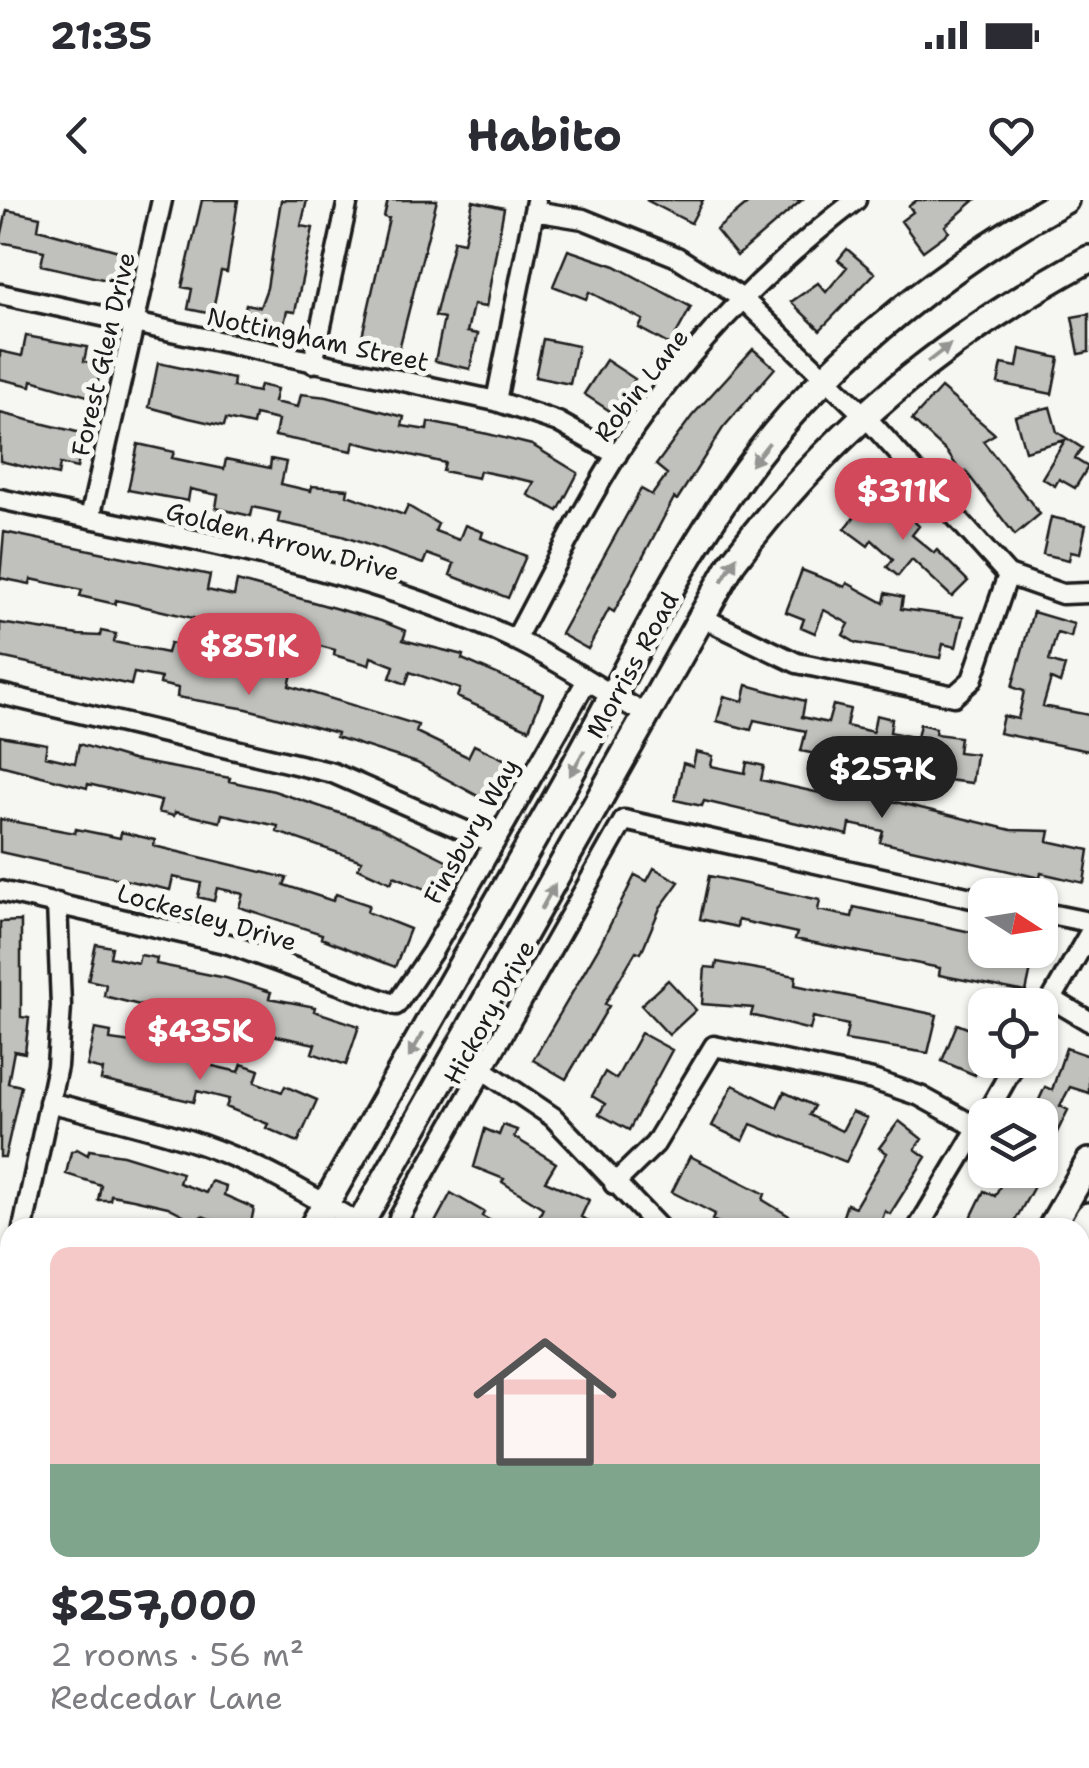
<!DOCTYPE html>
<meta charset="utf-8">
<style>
body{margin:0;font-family:"Shantell Sans",sans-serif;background:#f2f2f3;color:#2b2b33;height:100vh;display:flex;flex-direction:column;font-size:38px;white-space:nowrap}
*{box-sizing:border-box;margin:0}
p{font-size:32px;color:#7c7c81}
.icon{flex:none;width:55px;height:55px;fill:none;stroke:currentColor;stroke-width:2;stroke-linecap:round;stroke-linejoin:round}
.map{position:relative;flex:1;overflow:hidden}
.panel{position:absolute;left:0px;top:1018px;width:1090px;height:552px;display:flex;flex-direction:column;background:#fff;border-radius:30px 30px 0 0;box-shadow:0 2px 8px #0004}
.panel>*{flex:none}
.needle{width:65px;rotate:102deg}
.fabs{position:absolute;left:968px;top:678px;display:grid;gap:20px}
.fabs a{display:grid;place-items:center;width:90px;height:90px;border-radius:20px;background:#fff;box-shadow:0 2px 8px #0004;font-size:50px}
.price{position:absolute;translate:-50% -85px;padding:0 22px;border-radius:35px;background:#d1495b;color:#fff;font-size:32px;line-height:65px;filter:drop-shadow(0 2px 5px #0008)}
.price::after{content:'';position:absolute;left:50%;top:60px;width:30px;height:22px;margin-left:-15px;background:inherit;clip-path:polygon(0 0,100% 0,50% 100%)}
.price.current{background:#222;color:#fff}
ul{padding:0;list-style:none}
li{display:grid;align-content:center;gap:20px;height:530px;padding:0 50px}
li span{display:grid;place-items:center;height:310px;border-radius:20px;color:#555}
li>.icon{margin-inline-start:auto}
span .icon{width:180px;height:180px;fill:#fffc;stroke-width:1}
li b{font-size:42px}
.status{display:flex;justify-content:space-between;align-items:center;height:70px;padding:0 50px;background:#fff;direction:ltr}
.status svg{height:28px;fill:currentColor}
header{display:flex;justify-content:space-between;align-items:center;height:130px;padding:0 50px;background:#fff;font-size:45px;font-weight:700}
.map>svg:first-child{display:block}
.building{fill:#c0c0bd;stroke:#1c1c1c;stroke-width:2.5}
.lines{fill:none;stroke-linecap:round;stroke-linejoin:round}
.lane-casing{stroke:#1c1c1c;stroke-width:16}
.street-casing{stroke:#1c1c1c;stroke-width:25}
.secondary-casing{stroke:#1c1c1c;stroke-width:32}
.lane{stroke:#f6f6f2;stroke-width:9}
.street{stroke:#f6f6f2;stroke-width:18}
.secondary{stroke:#f6f6f2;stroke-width:25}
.oneway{fill:#949492}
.labels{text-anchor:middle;stroke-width:10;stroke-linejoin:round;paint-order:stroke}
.street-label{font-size:25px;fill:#1c1c1c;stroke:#f6f6f2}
</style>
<div class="status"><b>21:35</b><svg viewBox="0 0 49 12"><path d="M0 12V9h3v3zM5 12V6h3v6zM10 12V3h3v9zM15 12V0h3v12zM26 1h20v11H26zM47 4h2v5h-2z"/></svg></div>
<header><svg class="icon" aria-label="back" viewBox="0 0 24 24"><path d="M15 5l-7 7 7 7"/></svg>Habito<svg class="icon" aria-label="heart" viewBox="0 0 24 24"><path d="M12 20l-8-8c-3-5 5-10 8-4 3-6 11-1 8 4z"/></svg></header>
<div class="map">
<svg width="1089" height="1568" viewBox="0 0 1089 1568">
<rect width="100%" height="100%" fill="#f6f6f2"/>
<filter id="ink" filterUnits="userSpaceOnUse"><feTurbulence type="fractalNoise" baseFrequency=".01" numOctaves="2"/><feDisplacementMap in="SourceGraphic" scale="20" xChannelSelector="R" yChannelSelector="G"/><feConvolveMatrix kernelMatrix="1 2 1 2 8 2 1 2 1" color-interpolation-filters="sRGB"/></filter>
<g filter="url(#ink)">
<!-- building -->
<path class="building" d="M202,0H238L227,72L221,71L212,114L188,109L192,89L182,87Z
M281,0H307L301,26L313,28L295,112L287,111L283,128L242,119L246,104L260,107L267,88Z
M388,0H437L398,153L360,145L389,18L384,17Z
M646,0H703L691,23Z
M752,0H802L737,56L716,30Z
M917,0H975L945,26L949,32L923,51L901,21L913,12L909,6Z
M473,1L504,8L486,107L473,105L467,132L478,134L470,169L435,161L444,118L435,116L454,40L464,42Z
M7,10L40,17L38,29L126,53L120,83L41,65L44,51L0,42Z
M847,49L875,73L820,130L791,102L818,83L826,92L847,67L838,60Z
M568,50L615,66L691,107L670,145L639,128L643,120L589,92L586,99L553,86Z
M1089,114V152L1079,154L1072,117Z
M26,136L87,147L84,161L102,165L94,198L32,180L31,186L0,179V151L22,156Z
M543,139L578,146L570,184L535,177Z
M753,149L775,168L723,228L677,300L674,298L614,412L609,409L588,449L561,434L641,289L652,295L667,274L656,265L692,216Z
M1020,149L1059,158L1052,194L998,183L1002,164L1017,167Z
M606,160L635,179L613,213L584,194Z
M158,163L234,179L233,187L258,192L260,185L277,189L274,202L298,207L301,194L327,197L404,217L402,226L427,230L428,222L488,234L532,245L578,273L558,311L528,295L534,282L480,271L478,278L443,271L445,263L354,242L352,251L275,236L278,220L255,215L253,225L226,219L224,226L189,218L149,207Z
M941,188L995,234L983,241L1040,314L1015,335L966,272L963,275L947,252L912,220Z
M1050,207L1057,232L1082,248L1075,259L1088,267L1075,288L1059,279L1055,286L1042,278L1065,240L1025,251L1015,216Z
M0,213L85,234L77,268L60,264L58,275L0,261Z
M138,244L174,252L172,258L224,269L226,259L270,268L271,259L286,262L281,284L311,291L312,286L348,289L347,295L404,315L408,306L438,324L435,331L459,340L465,325L483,332L481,338L526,356L508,398L450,375L454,364L427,354L423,364L342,336L278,322L280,313L253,307L251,316L216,308L218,295L190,289L188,301L128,290Z
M887,295L919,326L912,335L934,353L937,350L968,381L952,397L912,359L898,376L887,367L893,359L872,340L868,346L845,329L869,298L879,306Z
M1051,317L1086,325L1080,353L1071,351L1069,360L1043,354Z
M4,332L210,375L207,390L234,396L237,381L381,421L406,431L403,440L463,455L462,459L543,494L529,529L457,497L460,489L410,472L406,484L390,478L394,466L371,457L369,465L334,455L335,450L294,439L295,433L245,422L244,426L201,420L116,400L115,404L80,396L82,390L31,379L30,384L0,378Z
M802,370L845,387L847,383L884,403L886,393L903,397L901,409L963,417L956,447L943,444L940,458L856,443L843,435L849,424L824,410L815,433L801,427L804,419L786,412Z
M1033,412L1074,424L1071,437L1057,433L1049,461L1065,466L1060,483L1051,479L1043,506L1089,515V551L999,533L1003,516L1018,519L1024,491L1012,487Z
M0,423L79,435L100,436L101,431L116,434L114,442L167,453L170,443L187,447L184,457L203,462L202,466L254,478L256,466L292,474L289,486L418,525L416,532L468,557L474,545L506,560L487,601L417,563L336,537L337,533L247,509L177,497L178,488L160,484L161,478L134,473L131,485L0,457Z
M747,485L805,501L802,517L828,523L833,505L850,509L846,526L873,532L876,515L892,519L890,532L917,538L920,524L936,528L935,534L960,537L958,552L976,554L972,583L938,579V574L884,557L882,568L801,551L806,531L754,520L751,530L717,521L724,496L743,501Z
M0,536L47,544L45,556L75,563L79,544L132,560L230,578L229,581L274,591L378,626L448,661L435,693L394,676L391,683L358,668L362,661L277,632L278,626L222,614L220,622L175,612L174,616L158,612L161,601L88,584L87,588L0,565Z
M696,552L713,556L711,566L745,573L747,562L764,566L761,580L820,593L822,584L1011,630L1050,631L1048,641L1089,650L1084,683L1041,673L1040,678L880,642L883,631L850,624L848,635L704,601L702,606L675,600L683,563L693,566Z
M0,619L75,633L76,629L120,638L121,632L155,640L154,646L287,678L284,685L333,701L336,694L369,705L367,712L410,729L395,767L321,738L322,734L239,707L243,694L217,688L214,701L198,697L201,683L173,677L170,690L0,652Z
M654,668L679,682L660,708L641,753L636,751L605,804L609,806L566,879L533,860L600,745L635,675L647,681Z
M709,676L820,700L818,710L852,717L854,707L985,735L982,750H1035L1026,792L939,775L940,768L795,739L797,733L738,720L737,727L700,719Z
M21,721V817L29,818L25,853L14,851L8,883L21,886L5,957H0V722Z
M96,744L112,747L110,757L138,763L140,755L157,758L156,764L226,778L271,792L269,798L315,807L314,811L359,826L346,865L312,853L315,844L258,832L223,821L225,815L169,803L167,812L104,796L106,784L88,780Z
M717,762L796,776L795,785L937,815L928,853L845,840L848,825L813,817L810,830L751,815L753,808L702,804L705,767L716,768Z
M668,780L696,810L669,835L641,805Z
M957,824L985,835V851L975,875L942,861Z
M95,829L111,832L110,840L176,849L174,857L239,872L242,864L259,870L255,882L282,892L285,886L317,900L298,942L266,928L268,924L226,907L229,899L197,891L194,902L101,880L103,870L87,866Z
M641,833L672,850L629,930L599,914L605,904L592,896L605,872L616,879Z
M1066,848L1089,856V893L1070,887L1060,906L1068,910L1040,967V915H1032L1045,887L1052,890Z
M733,885L777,907L784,892L814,906L809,915L842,931L852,912L867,918L846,962L751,924L743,941L712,926Z
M899,921L922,939L915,949L926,957L890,1014L885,1011L879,1028H839L847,1004L855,1007L887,953L879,948Z
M503,925L517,930L514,937L556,963L545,981L589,1000L581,1017L600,1028H534L543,1008L502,982L504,979L474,967L485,929L499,935Z
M77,949L88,955L89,950L123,955L182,973L179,983L206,993L211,981L226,986L224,995L254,1008L250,1028H234L202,1016L195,1021L168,1007L133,999L111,995L110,1000H98L101,985L66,974L71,952Z
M690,956L765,994L763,1000L809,1028H730L712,1020L715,1014L672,992Z
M1008,970H1043L1011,1028H966L984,991L995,996Z
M451,993L484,1012L482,1016L504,1028H432Z"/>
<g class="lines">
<defs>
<path id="lane" d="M1,1522L10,1539
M23,1560L27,1568"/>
<path id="street" d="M534,11L583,19L677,57L743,99L865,216L1008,375L1062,394L1089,393
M0,94L496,201L558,222L617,255
M313,163L348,0
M496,201L536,1
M0,299C172,337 355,364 516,440C562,462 604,492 649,516
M90,318L162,0
M703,418L797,463L954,496L972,480L1008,375
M515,440C549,377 581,311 619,251C682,155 765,70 856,0
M0,494L333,573L493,643
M0,691L229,744L396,805L432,752L587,480
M1040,712L1089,722
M1052,799L1089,821
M1040,820L1089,734
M485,871L553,917L659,1028
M49,902C112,919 176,932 236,958C280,976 319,1001 360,1024
M986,915L1017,860
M614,984L655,944L714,846L873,880L920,896L978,928
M23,1028L57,866L61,806L57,703
M398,1028L399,1018L624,620L985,701
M918,1028L985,916
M0,1128L10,1087
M1080,1259L1089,1264
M0,1323L10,1330
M1080,1481L1089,1486
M144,1568L152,1560
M534,1568L535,1560
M725,1568L727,1560
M815,1568L817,1560
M1020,1568L1024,1560"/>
<path id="secondary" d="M312,1028C394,883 477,738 559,594C623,481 679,357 758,254C836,153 954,61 1065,0
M358,1028L732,363C830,232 945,137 1089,59
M1051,1028L1089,962
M1080,1031L1089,1016
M0,1444L10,1435
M0,1519L10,1512
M756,1568L758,1560
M783,1568L786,1560"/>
</defs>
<!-- lane casing -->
<use href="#lane" class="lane-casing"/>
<!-- street casing -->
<use href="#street" class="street-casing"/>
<!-- secondary casing -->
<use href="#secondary" class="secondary-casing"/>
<!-- lane -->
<use href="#lane" class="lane"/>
<!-- street -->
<use href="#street" class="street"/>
<!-- secondary -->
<use href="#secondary" class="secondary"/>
</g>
<!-- one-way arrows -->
<defs><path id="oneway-solid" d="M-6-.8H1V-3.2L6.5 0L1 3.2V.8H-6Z" transform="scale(2.5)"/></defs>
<g class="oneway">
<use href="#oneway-solid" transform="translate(939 153) rotate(-38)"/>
<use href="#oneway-solid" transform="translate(760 254) rotate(129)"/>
<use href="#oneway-solid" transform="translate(729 369) rotate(-59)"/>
<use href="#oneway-solid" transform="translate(577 563) rotate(120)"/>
<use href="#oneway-solid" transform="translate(548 697) rotate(-61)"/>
<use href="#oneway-solid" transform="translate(416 845) rotate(120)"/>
</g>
</g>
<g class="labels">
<!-- street labels -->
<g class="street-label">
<text transform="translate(318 139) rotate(12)" y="9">Nottingham Street</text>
<text transform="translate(103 154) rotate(-77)" y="9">Forest Glen Drive</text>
<text transform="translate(641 185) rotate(-52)" y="9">Robin Lane</text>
<text transform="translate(283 341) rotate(15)" y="9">Golden Arrow Drive</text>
<text transform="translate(632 465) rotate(-61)" y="9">Morriss Road</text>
<text transform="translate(471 631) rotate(-60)" y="9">Finsbury Way</text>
<text transform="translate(207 717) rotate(16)" y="9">Lockesley Drive</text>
<text transform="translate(489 812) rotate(-61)" y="9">Hickory Drive</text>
</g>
</g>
</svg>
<div class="fabs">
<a><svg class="needle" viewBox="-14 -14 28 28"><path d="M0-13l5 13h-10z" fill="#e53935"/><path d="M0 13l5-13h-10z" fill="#7c7c81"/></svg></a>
<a><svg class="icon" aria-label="locate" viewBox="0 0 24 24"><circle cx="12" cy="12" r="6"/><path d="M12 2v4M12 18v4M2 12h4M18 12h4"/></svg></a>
<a><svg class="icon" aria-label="layers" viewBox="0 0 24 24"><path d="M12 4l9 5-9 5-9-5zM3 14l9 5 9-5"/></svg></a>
</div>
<b class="price" style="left:903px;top:343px">$311K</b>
<b class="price" style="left:249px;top:498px">$851K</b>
<b class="price current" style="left:882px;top:621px">$257K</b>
<b class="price" style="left:200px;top:883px">$435K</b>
<section class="panel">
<ul>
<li><span style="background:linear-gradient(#f6c9c9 70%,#7fa58c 0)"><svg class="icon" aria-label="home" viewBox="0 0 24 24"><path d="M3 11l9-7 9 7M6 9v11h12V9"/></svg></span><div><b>$257,000</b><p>2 rooms · 56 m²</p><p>Redcedar Lane</p></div></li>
</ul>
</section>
</div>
